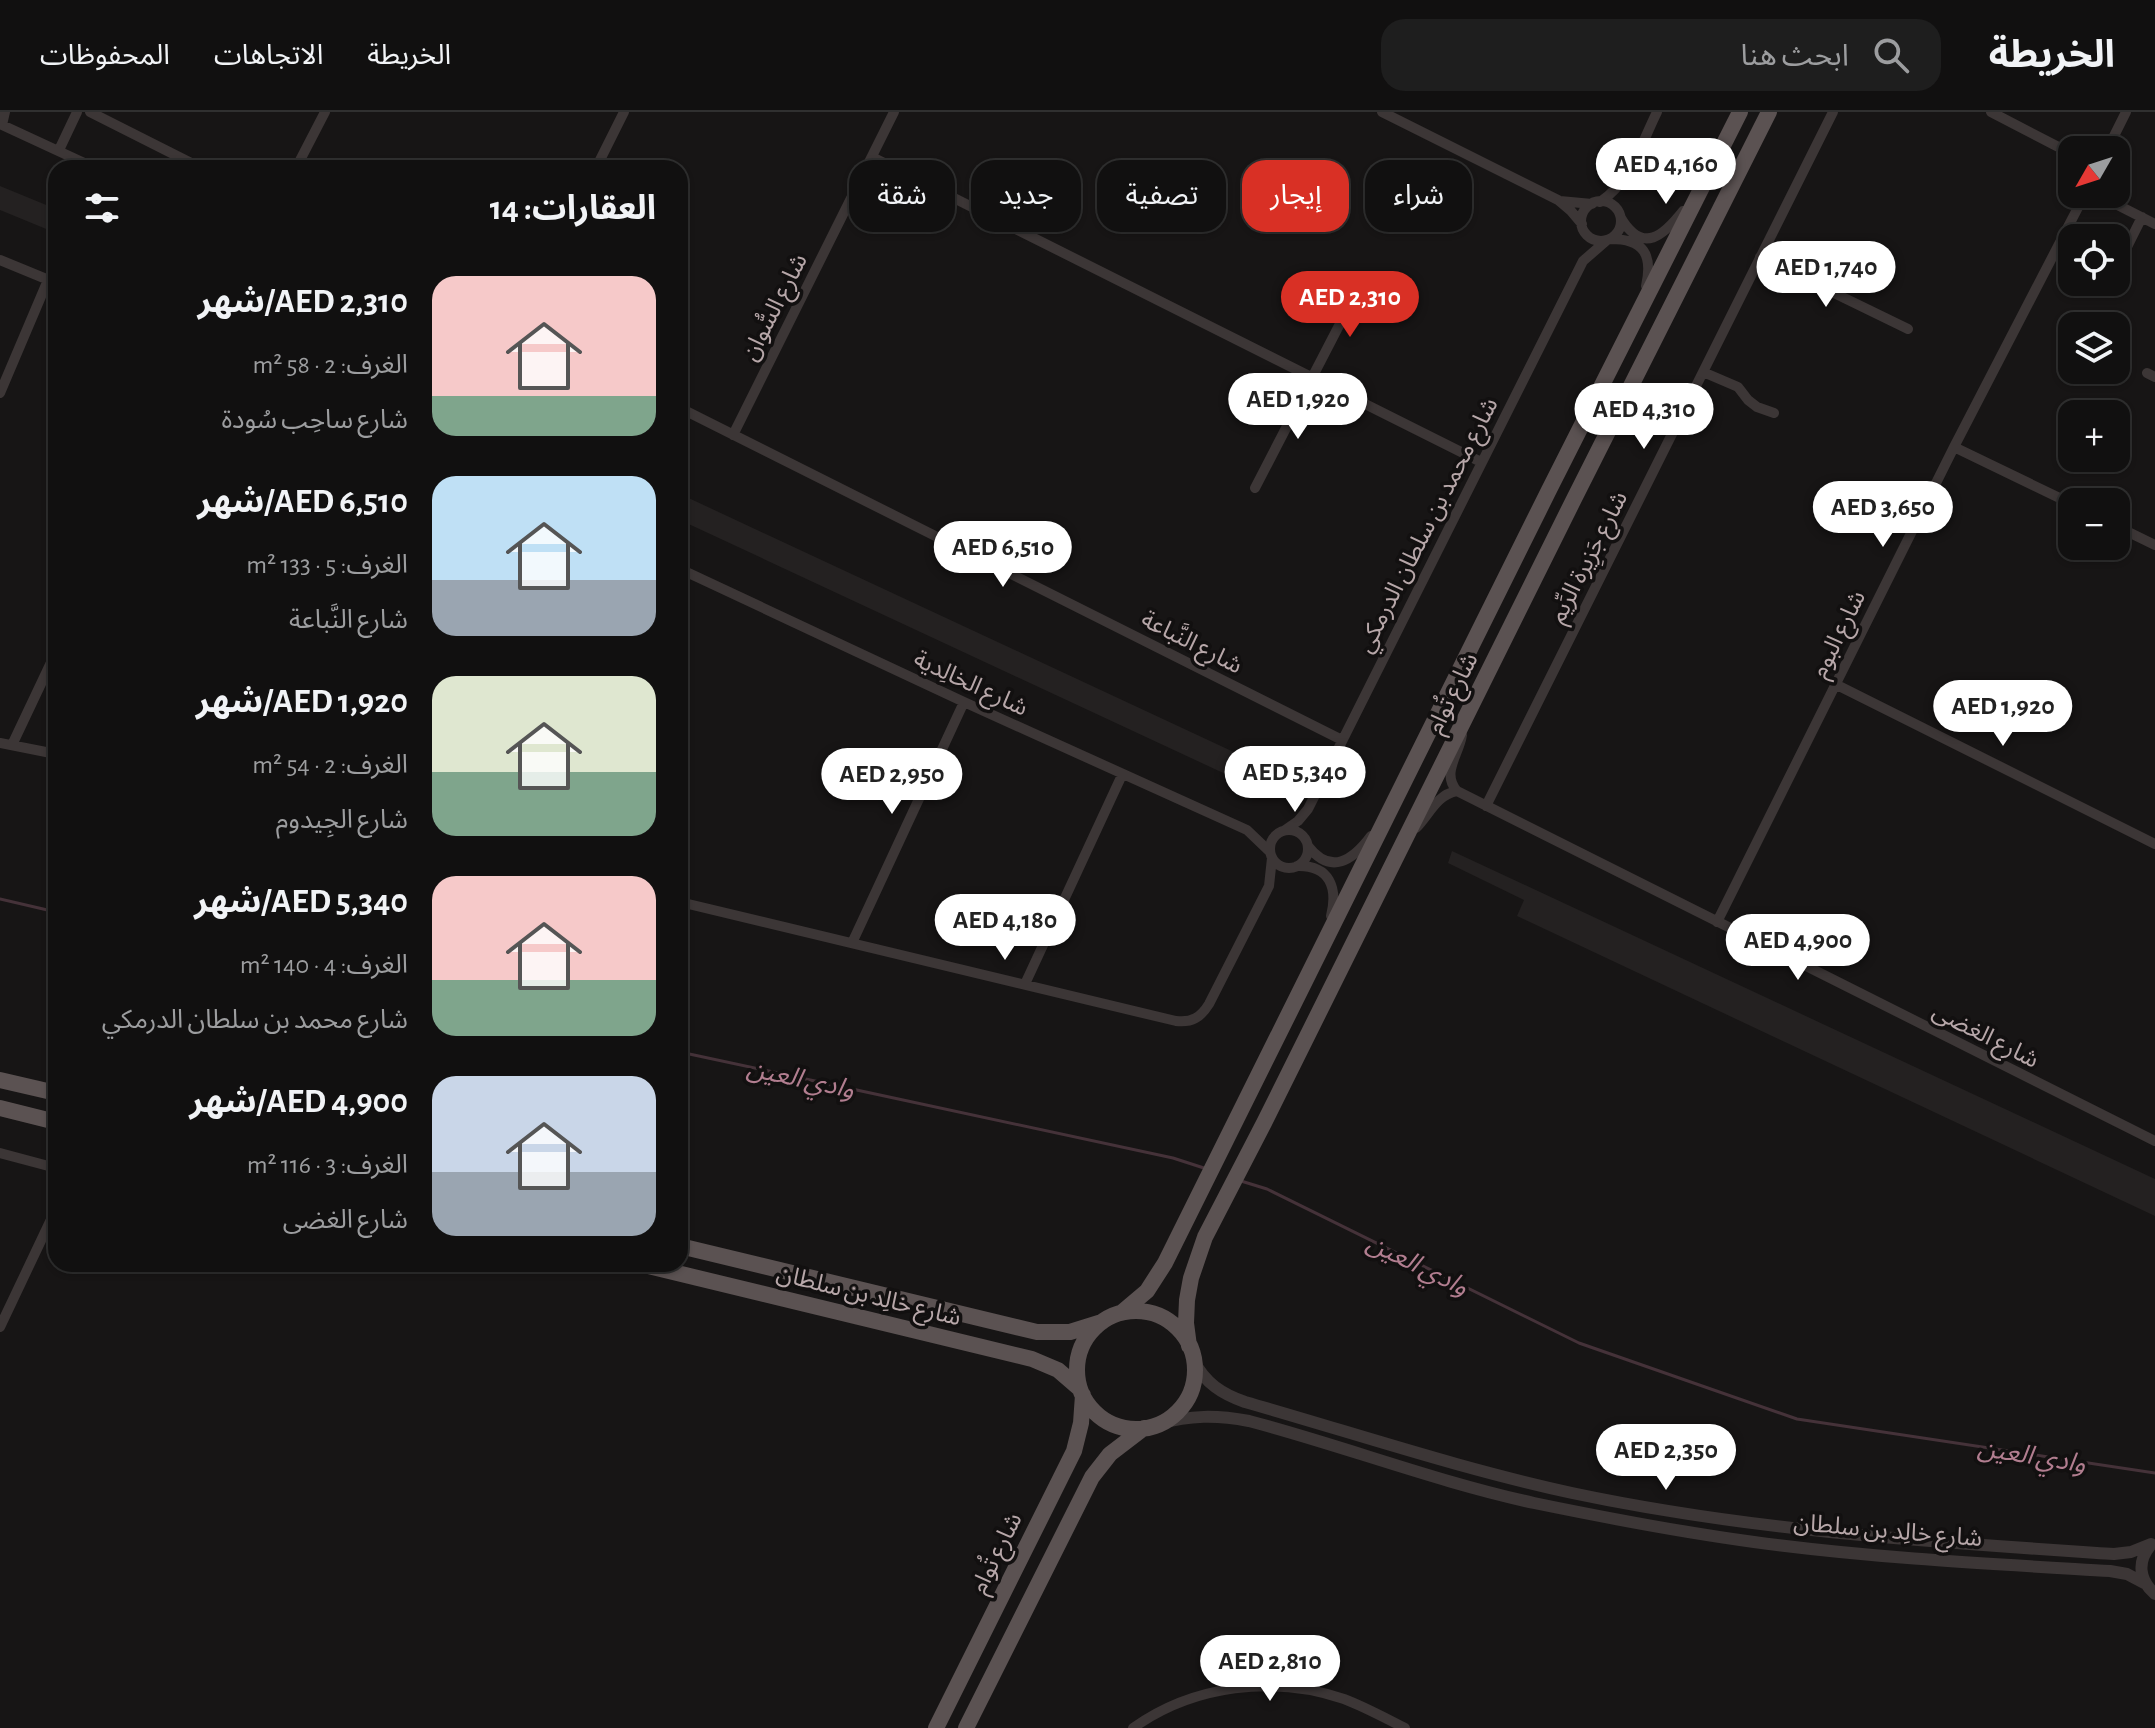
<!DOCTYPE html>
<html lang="ar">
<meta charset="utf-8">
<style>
body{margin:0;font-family:"Alegreya Sans","Noto Sans Arabic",sans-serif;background:#1e1e1e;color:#f1f3f6;direction:rtl;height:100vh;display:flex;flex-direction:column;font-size:30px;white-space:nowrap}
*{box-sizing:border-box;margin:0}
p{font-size:26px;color:#9c9d9f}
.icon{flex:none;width:44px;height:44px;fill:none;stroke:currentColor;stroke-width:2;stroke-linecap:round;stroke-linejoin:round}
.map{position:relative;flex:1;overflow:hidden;direction:ltr}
.side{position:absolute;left:48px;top:48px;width:640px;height:1112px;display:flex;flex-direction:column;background:#111010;border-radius:24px;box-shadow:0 2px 6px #0004,0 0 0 2px #303030;direction:rtl}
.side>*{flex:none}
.top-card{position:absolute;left:712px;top:48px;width:760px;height:72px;direction:rtl;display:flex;gap:16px}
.needle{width:52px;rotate:231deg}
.fabs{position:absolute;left:2058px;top:24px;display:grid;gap:16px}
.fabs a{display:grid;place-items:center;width:72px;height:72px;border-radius:16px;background:#111010;box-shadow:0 2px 6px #0004,0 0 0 2px #303030;font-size:40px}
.price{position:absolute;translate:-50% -68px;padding:0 18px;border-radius:28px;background:#fff;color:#222;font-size:26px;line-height:52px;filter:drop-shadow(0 2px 4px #0008)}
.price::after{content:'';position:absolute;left:50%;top:48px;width:24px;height:18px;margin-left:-12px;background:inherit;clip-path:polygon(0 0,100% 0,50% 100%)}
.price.current{background:#d93025;color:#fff}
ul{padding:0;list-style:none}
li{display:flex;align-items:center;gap:24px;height:200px;padding:0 32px}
li span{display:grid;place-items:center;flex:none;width:224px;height:160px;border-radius:24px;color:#555}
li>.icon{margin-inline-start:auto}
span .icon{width:96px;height:96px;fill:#fffc;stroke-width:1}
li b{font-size:34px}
h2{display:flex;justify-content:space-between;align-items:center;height:96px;padding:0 32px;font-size:34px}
.tag{padding:0 28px;border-radius:24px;background:#111010;box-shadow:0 2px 6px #0004,0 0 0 2px #303030;font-size:28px;line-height:72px}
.tag.current{background:#d93025;color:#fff}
header{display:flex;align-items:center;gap:48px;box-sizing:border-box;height:112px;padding:0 40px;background:#111010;border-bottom:2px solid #303030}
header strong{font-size:38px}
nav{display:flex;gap:44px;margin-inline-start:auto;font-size:28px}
.search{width:560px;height:72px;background:#1e1e1e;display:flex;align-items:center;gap:20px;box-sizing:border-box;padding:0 28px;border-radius:24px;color:#9c9d9f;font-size:30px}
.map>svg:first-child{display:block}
.built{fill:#242121}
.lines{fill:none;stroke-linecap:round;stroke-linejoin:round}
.stream{stroke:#453239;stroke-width:3}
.minor{stroke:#3c3636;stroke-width:10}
.tertiary{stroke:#3c3636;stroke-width:12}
.primary{stroke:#5b5252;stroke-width:16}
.labels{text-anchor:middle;stroke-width:7;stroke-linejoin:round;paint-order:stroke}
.street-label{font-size:24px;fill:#b7a7a9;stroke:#121010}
.water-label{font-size:26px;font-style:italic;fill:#b27e90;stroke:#121010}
</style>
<header>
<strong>الخريطة</strong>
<div class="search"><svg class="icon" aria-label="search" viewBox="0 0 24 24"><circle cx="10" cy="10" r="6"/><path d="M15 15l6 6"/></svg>ابحث هنا</div>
<nav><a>الخريطة</a><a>الاتجاهات</a><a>المحفوظات</a></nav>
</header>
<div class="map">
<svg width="2155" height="1616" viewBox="0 0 2155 1616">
<rect width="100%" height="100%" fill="#171515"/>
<!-- built -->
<path class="built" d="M0,74L56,97V121L0,98Z
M680,382L1311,676L1306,687L1255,663L1249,673L680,408Z
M1452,739L2155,1067V1104L1517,804L1524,788L1448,751Z"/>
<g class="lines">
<!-- stream -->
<path class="stream" d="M0,787L56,800
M680,940L1173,1046L1207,1057
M1241,1069L1267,1077L1579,1231L1797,1307L2155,1361"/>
<!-- minor -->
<path class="minor" d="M90,0L201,56
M1382,0L1558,88L1571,99L1582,112
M1991,0L2072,42
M0,12L95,56
M2,13L5,0
M59,38L77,0
M2107,38L2126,0
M872,45L1481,350
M296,56L325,0
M596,56L624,0
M2096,82L2155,112
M1560,89L1592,92
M1581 109a20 20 0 1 1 40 0a20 20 0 1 1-40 0Z
M1600,90C1630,71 1642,30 1657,0
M1621,106C1643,143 1664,123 1683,99
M1611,127C1644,127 1653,143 1646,174
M2124,141L2142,105
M1760,145L1908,217
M0,148L56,171
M1703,260L1738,275L1748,288L1757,295L1774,301
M2147,261L2155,265
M0,281L48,168
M680,296L1342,628
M733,323L894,0
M1954,335L2072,392
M1255,376L1360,173
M2116,414L2155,433
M680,457L964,590L1247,718L1270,740
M1835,572L2155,732
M1462,623C1459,643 1441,661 1457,679L2155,1029
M0,631L56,642
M12,633L56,540
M1486,694L1833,0
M1416,716C1430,702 1436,683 1457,679
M1285,718L1298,709L1308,697L1583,149L1606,129
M1270 737a19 19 0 1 1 38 0a19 19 0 1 1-38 0Z
M1308,734C1331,764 1353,748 1371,724
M1297,754C1330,753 1338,776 1331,804
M680,790L1176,909C1192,911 1201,905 1209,892L1269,774L1272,746
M1717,810L1954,335L2085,82
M852,831L964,590
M1025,872L1122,663
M0,1041L56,1056
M0,1215L56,1097
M1133,1616C1193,1573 1274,1563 1344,1587C1365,1595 1385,1606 1405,1616"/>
<!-- tertiary -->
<path class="tertiary" d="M1194,1249C1205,1271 1222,1282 1245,1290C1354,1321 1461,1357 1572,1381C1751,1419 1933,1430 2114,1442L2131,1440L2151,1432
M1159,1312C1190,1303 1217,1303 1249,1309C1344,1334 1437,1370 1534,1391C1607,1406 1680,1420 1754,1430C1872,1446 1992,1452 2110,1459L2127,1462L2146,1472
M2150,1434C2137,1450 2139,1468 2155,1482"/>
<!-- primary -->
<path class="primary" d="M0,968L56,981
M0,996L56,1010
M680,1134L1037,1220H1070L1102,1210
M640,1152L1032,1247L1058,1258L1080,1277
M1077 1258a59 59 0 1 1 118 0a59 59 0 1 1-118 0Z
M1121,1201L1147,1179L1165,1151L1549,378L1740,0
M1189,1234L1186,1211L1187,1188L1191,1166L1205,1125L1264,1011L1573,389L1769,0
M936,1616L1074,1339L1081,1311L1083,1283
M966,1616L1092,1365L1110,1342L1144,1316"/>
</g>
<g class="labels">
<!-- street labels -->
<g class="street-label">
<text transform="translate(774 195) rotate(-63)" y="8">شارع السُّوان</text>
<text transform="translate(1427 413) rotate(-63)" y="8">شارع محمد بن سلطان الدرمكي</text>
<text transform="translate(1588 445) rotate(-63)" y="8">شارع جَزِيرة الرِّيم</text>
<text transform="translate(1838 522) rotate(-64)" y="8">شارع البوم</text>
<text transform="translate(1192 530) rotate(27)" y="8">شارع النَّباعة</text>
<text transform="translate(971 571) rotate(25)" y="8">شارع الخالِدية</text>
<text transform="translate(1452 581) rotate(-64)" y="8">شارع تُوام</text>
<text transform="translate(1986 923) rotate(27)" y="8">شارع الغضى</text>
<text transform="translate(869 1183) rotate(14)" y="8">شارع خالِد بن سلطان</text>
<text transform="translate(1888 1418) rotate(5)" y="8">شارع خالِد بن سلطان</text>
<text transform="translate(996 1441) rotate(-64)" y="8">شارع تُوام</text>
</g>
<!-- water labels -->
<g class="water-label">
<text transform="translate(801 966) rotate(12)" y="9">وادي العين</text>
<text transform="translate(1418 1152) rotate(26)" y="9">وادي العين</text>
<text transform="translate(2032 1343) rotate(9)" y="9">وادي العين</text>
</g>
</g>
</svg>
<div class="fabs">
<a><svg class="needle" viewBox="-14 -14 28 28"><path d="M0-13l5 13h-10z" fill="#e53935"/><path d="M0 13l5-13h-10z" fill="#9c9d9f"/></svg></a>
<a><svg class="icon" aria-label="locate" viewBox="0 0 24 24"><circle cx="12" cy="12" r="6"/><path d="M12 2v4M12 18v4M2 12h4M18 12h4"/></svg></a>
<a><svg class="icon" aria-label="layers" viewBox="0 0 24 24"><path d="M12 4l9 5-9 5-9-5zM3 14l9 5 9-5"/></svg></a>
<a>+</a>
<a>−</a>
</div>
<b class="price" style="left:1666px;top:94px">AED 4,160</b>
<b class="price" style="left:1826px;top:197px">AED 1,740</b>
<b class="price current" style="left:1350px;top:227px">AED 2,310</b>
<b class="price" style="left:1298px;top:329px">AED 1,920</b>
<b class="price" style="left:1644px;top:339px">AED 4,310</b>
<b class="price" style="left:1883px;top:437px">AED 3,650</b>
<b class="price" style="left:1003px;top:477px">AED 6,510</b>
<b class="price" style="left:2003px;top:636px">AED 1,920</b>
<b class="price" style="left:1295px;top:702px">AED 5,340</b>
<b class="price" style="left:892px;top:704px">AED 2,950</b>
<b class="price" style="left:1005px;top:850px">AED 4,180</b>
<b class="price" style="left:1798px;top:870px">AED 4,900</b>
<b class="price" style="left:1666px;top:1380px">AED 2,350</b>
<b class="price" style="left:1270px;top:1591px">AED 2,810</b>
<div class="top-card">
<a class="tag">شراء</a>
<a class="tag current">إيجار</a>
<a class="tag">تصفية</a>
<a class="tag">جديد</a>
<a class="tag">شقة</a>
</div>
<section class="side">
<h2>العقارات: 14<svg class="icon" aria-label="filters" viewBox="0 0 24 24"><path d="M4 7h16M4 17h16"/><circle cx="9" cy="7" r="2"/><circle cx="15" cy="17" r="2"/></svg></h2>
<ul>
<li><span style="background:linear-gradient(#f6c9c9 75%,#7fa58c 0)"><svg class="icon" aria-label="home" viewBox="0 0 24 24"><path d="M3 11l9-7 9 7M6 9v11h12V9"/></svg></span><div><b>AED 2,310/شهر</b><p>الغرف: 2 · 58 m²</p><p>شارع ساحِب سُودة</p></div></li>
<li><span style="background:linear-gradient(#bfe0f5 65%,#9aa5b1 0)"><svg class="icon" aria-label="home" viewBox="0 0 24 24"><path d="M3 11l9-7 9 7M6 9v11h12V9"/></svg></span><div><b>AED 6,510/شهر</b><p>الغرف: 5 · 133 m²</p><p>شارع النَّباعة</p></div></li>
<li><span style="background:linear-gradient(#dfe7d0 60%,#7fa58c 0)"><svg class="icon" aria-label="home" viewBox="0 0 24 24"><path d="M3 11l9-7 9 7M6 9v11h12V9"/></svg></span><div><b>AED 1,920/شهر</b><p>الغرف: 2 · 54 m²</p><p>شارع الجِيدوم</p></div></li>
<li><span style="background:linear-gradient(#f6c9c9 65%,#7fa58c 0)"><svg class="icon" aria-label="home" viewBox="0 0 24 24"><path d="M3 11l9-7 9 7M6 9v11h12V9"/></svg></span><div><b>AED 5,340/شهر</b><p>الغرف: 4 · 140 m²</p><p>شارع محمد بن سلطان الدرمكي</p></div></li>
<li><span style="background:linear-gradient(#c9d6e8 60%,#9aa5b1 0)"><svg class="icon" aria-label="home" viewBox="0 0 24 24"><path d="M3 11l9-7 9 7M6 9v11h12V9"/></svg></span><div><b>AED 4,900/شهر</b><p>الغرف: 3 · 116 m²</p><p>شارع الغضى</p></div></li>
</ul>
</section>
</div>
